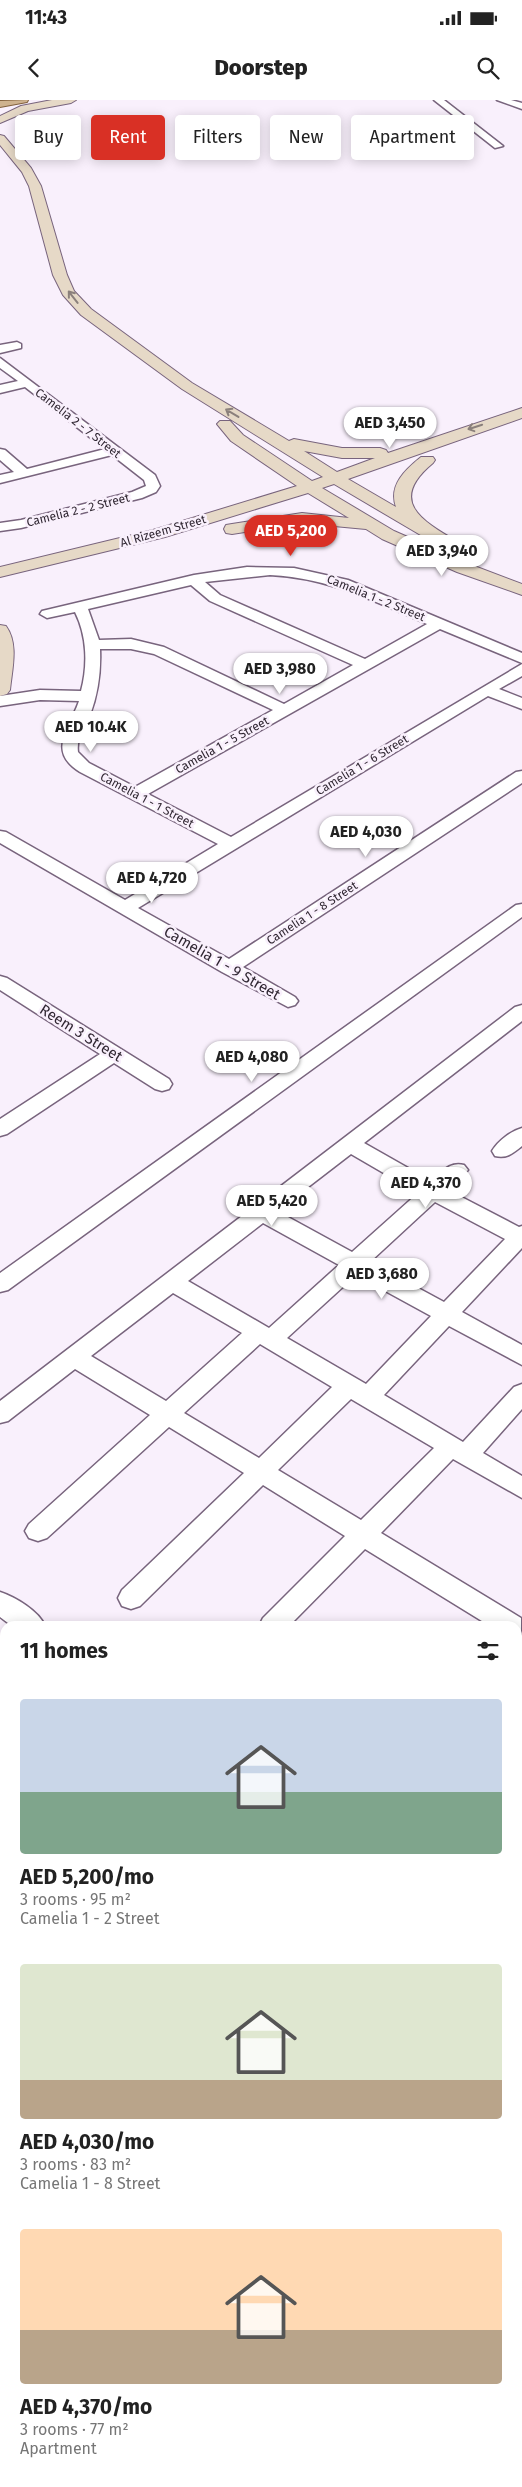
<!DOCTYPE html>
<meta charset="utf-8">
<style>
body{margin:0;font-family:"Fira Sans",sans-serif;background:#f2f2f2;color:#222;height:100vh;display:flex;flex-direction:column;font-size:19px;white-space:nowrap}
*{box-sizing:border-box;margin:0}
p{font-size:16px;color:#767676}
.icon{flex:none;width:28px;height:28px;fill:none;stroke:currentColor;stroke-width:2;stroke-linecap:round;stroke-linejoin:round}
.map{position:relative;flex:1;overflow:hidden}
.panel{position:absolute;left:0px;top:1521px;width:522px;height:866px;display:flex;flex-direction:column;background:#fff;border-radius:15px 15px 0 0;box-shadow:0 2px 12px #0003}
.panel>*{flex:none}
.hud{position:absolute;left:15px;top:15px;width:492px;height:45px;display:flex;gap:10px}
.price{position:absolute;translate:-50% -42px;padding:0 11px;border-radius:18px;background:#fff;color:#222;font-size:16px;line-height:32px;filter:drop-shadow(0 1px 2px #0008)}
.price::after{content:'';position:absolute;left:50%;top:30px;width:15px;height:11px;margin-left:-8px;background:inherit;clip-path:polygon(0 0,100% 0,50% 100%)}
.price.active{background:#d93025;color:#fff}
ul{padding:0;list-style:none}
li{display:grid;align-content:center;gap:10px;height:265px;padding:0 20px}
li span{display:grid;place-items:center;height:155px;border-radius:5px;color:#555}
li>.icon{margin-inline-start:auto}
span .icon{width:90px;height:90px;fill:#fffc;stroke-width:1}
li b{font-size:21px}
h2{display:flex;justify-content:space-between;align-items:center;height:60px;padding:0 20px;font-size:21px}
.tag{padding:0 18px;border-radius:5px;background:#fff;box-shadow:0 2px 12px #0003;font-size:18px;line-height:45px}
.tag.active{background:#d93025;color:#fff}
.status{display:flex;justify-content:space-between;align-items:center;height:35px;padding:0 25px;background:#fff;direction:ltr}
.status svg{height:14px;fill:currentColor}
header{display:flex;justify-content:space-between;align-items:center;height:65px;padding:0 20px;background:#fff;font-size:22px;font-weight:800}
.map>svg:first-child{display:block}
.green{fill:#d7e8a8}
.water{fill:#77e3f9}
.lines{fill:none;stroke-linecap:round;stroke-linejoin:round}
.street-casing{stroke:#78647d;stroke-width:3}
.secondary-casing{stroke:#78647d;stroke-width:2}
.primary-casing{stroke:#81603d;stroke-width:2}
.street{fill:#fff;fill-rule:evenodd}
.secondary{fill:#e6d9c7;fill-rule:evenodd}
.primary{fill:#ceb28e;fill-rule:evenodd}
.oneway{stroke:#8b807c}
.labels{text-anchor:middle;stroke-width:5;stroke-linejoin:round;paint-order:stroke}
.far-street-label{font-size:12px;fill:#302732;stroke:#f9f0fc}
.street-label{font-size:15px;fill:#302732;stroke:#f9f0fc}
</style>
<div class="status"><b>11:43</b><svg viewBox="0 0 49 12"><path d="M0 12V9h3v3zM5 12V6h3v6zM10 12V3h3v9zM15 12V0h3v12zM26 1h20v11H26zM47 4h2v5h-2z"/></svg></div>
<header><svg class="icon" aria-label="back" viewBox="0 0 24 24"><path d="M15 5l-7 7 7 7"/></svg>Doorstep<svg class="icon" aria-label="search" viewBox="0 0 24 24"><circle cx="10" cy="10" r="6"/><path d="M15 15l6 6"/></svg></header>
<div class="map">
<svg width="522" height="2387" viewBox="0 0 522 2387">
<rect width="100%" height="100%" fill="#f9f0fc"/>
<!-- green -->
<path class="green" d="M518,1614L522,1619V1702L518,1708Z
M5,2044V2146L0,2153V2049Z
M5,2206V2277L0,2283V2211Z"/>
<!-- water -->
<path class="water" d="M5,2146V2206L0,2211V2153Z"/>
<g class="lines">
<defs>
<path id="street" d="M434,0H444L503,46L495,48Z
M497,0H511L522,3V9Z
M17,242L21,244V248L0,253V245Z
M0,258L155,375L160,386L156,392L142,398L21,428L0,431V423L21,420L132,392L146,386L144,380L112,355L0,383V375L14,372L0,360V349L5,350L27,369L105,349L25,287L0,293V285L18,281L0,268Z
M247,467L294,468L348,480L522,553V563L440,529L148,694L231,737L522,564V576L499,589L522,598V609L488,596L138,808L229,859L516,672L522,671V683L243,867L295,897L298,901L295,905L288,907L222,872L0,743V731L6,732L125,800L218,744L80,672C46,651 70,628 79,601L40,600L0,606V596L40,590L81,591C88,565 87,536 75,512L47,518L40,514L42,511L194,475ZM270,475C330,478 373,501 427,524L365,559L220,495L205,482ZM191,485L210,501L353,565L284,604L164,547L131,539L99,540L88,509ZM100,549H131L154,554L273,610L135,687L89,663L78,652C76,638 85,628 90,615C98,594 101,572 100,549Z
M522,804V817L8,1190L0,1192V1173L516,805Z
M0,876L7,878L169,979L172,984L169,989L162,991L155,989L114,963L7,1034L0,1036V1019L100,954L0,890Z
M522,905V921L364,1043L431,1081C442,1072 450,1061 464,1065L468,1070L448,1090L519,1127L522,1126V1148L462,1212L522,1245V1265L449,1226L384,1295L463,1342L514,1287L522,1284V1309L483,1353L522,1376V1398L453,1359L381,1433L521,1518V1534L518,1535V1526H490L365,1449L289,1526H259L263,1518L345,1436L263,1385L140,1506L131,1509L122,1506L118,1498L122,1490L244,1373L169,1327L47,1438L38,1441L29,1438L25,1431L29,1424L150,1315L75,1269L8,1321L0,1323V1301L515,907ZM351,1054L418,1093L352,1152L277,1111ZM435,1102L505,1139L444,1202L370,1162ZM263,1123L339,1165L269,1228L188,1181ZM356,1175L431,1216L366,1284L287,1238ZM173,1193L242,1233L166,1301L91,1256ZM260,1244L332,1287L259,1358L184,1313ZM351,1299L434,1348L361,1420L278,1370Z
M522,1028V1046C513,1053 507,1059 495,1056L492,1051C498,1041 511,1031 522,1028Z
M0,1492C15,1497 39,1511 45,1526H12L0,1517Z
M5,1597V1624L0,1626V1599Z
M0,1701L5,1703V1731L0,1729Z
M5,1793V1824L0,1826V1795Z
M0,1929L5,1932V1965L0,1962Z"/>
<path id="secondary" d="M52,0H76L71,3L28,11L0,23V16L21,6Z
M0,35L4,36L31,68L41,86L67,175L74,191L91,209L192,283L289,341L294,339L342,348H380L386,350L388,353L522,308V318L348,379L396,407C388,385 406,369 421,357H433L435,360L433,363C387,401 422,421 458,442L461,446L458,450H446L334,384L322,388L394,431L469,464L522,484V495L457,472L382,439L366,429L302,423L232,434L226,433L224,429L226,425L232,424L302,413L349,418L308,393L165,437L0,477V467L153,430L297,386L231,341L217,324L220,321H230L243,335L312,381L323,377L182,289L81,215L63,195L53,175L29,86L22,72L0,45ZM304,351L342,358H375L337,372Z
M0,525L6,526C19,544 12,569 10,590L7,594L0,596Z"/>
<path id="primary" d="M28,0L27,2L0,7V1Z"/>
</defs>
<!-- street casing -->
<use href="#street" class="street-casing"/>
<!-- secondary casing -->
<use href="#secondary" class="secondary-casing"/>
<!-- primary casing -->
<use href="#primary" class="primary-casing"/>
<!-- street -->
<use href="#street" class="street"/>
<!-- secondary -->
<use href="#secondary" class="secondary"/>
<!-- primary -->
<use href="#primary" class="primary"/>
</g>
<!-- one-way arrows -->
<defs><path id="oneway-shaft" d="M-6 0H5M1.5-3L5.5 0L1.5 3" fill="none" stroke-width="1.6" stroke-linecap="round" stroke-linejoin="round" transform="scale(1.25)"/></defs>
<g class="oneway">
<use href="#oneway-shaft" transform="translate(73 197) rotate(-128)"/>
<use href="#oneway-shaft" transform="translate(232 313) rotate(-149)"/>
<use href="#oneway-shaft" transform="translate(475 327) rotate(162)"/>
</g>
<g class="labels">
<!-- far-street labels -->
<g class="far-street-label">
<text transform="translate(78 323) rotate(38)" y="4">Camelia 2 - 7 Street</text>
<text transform="translate(78 410) rotate(-14)" y="4">Camelia 2 - 2 Street</text>
<text transform="translate(163 431) rotate(-16)" y="4">Al Rizeem Street</text>
<text transform="translate(376 498) rotate(22)" y="4">Camelia 1 - 2 Street</text>
<text transform="translate(222 645) rotate(-29)" y="4">Camelia 1 - 5 Street</text>
<text transform="translate(362 665) rotate(-31)" y="4">Camelia 1 - 6 Street</text>
<text transform="translate(147 700) rotate(28)" y="4">Camelia 1 - 1 Street</text>
<text transform="translate(312 813) rotate(-33)" y="4">Camelia 1 - 8 Street</text>
</g>
<!-- street labels -->
<g class="street-label">
<text transform="translate(222 863) rotate(30)" y="5">Camelia 1 - 9 Street</text>
<text transform="translate(81 933) rotate(32)" y="5">Reem 3 Street</text>
</g>
</g>
</svg>
<b class="price" style="left:390px;top:349px">AED 3,450</b>
<b class="price active" style="left:291px;top:457px">AED 5,200</b>
<b class="price" style="left:442px;top:477px">AED 3,940</b>
<b class="price" style="left:280px;top:595px">AED 3,980</b>
<b class="price" style="left:91px;top:653px">AED 10.4K</b>
<b class="price" style="left:366px;top:758px">AED 4,030</b>
<b class="price" style="left:152px;top:804px">AED 4,720</b>
<b class="price" style="left:252px;top:983px">AED 4,080</b>
<b class="price" style="left:426px;top:1109px">AED 4,370</b>
<b class="price" style="left:272px;top:1127px">AED 5,420</b>
<b class="price" style="left:382px;top:1200px">AED 3,680</b>
<div class="hud">
<a class="tag">Buy</a>
<a class="tag active">Rent</a>
<a class="tag">Filters</a>
<a class="tag">New</a>
<a class="tag">Apartment</a>
</div>
<section class="panel">
<h2>11 homes<svg class="icon" aria-label="filters" viewBox="0 0 24 24"><path d="M4 7h16M4 17h16"/><circle cx="9" cy="7" r="2"/><circle cx="15" cy="17" r="2"/></svg></h2>
<ul>
<li><span style="background:linear-gradient(#c9d6e8 60%,#7fa58c 0)"><svg class="icon" aria-label="home" viewBox="0 0 24 24"><path d="M3 11l9-7 9 7M6 9v11h12V9"/></svg></span><div><b>AED 5,200/mo</b><p>3 rooms · 95 m²</p><p>Camelia 1 - 2 Street</p></div></li>
<li><span style="background:linear-gradient(#dfe7d0 75%,#b9a48a 0)"><svg class="icon" aria-label="home" viewBox="0 0 24 24"><path d="M3 11l9-7 9 7M6 9v11h12V9"/></svg></span><div><b>AED 4,030/mo</b><p>3 rooms · 83 m²</p><p>Camelia 1 - 8 Street</p></div></li>
<li><span style="background:linear-gradient(#ffd9b3 65%,#b9a48a 0)"><svg class="icon" aria-label="home" viewBox="0 0 24 24"><path d="M3 11l9-7 9 7M6 9v11h12V9"/></svg></span><div><b>AED 4,370/mo</b><p>3 rooms · 77 m²</p><p>Apartment</p></div></li>
</ul>
</section>
</div>
